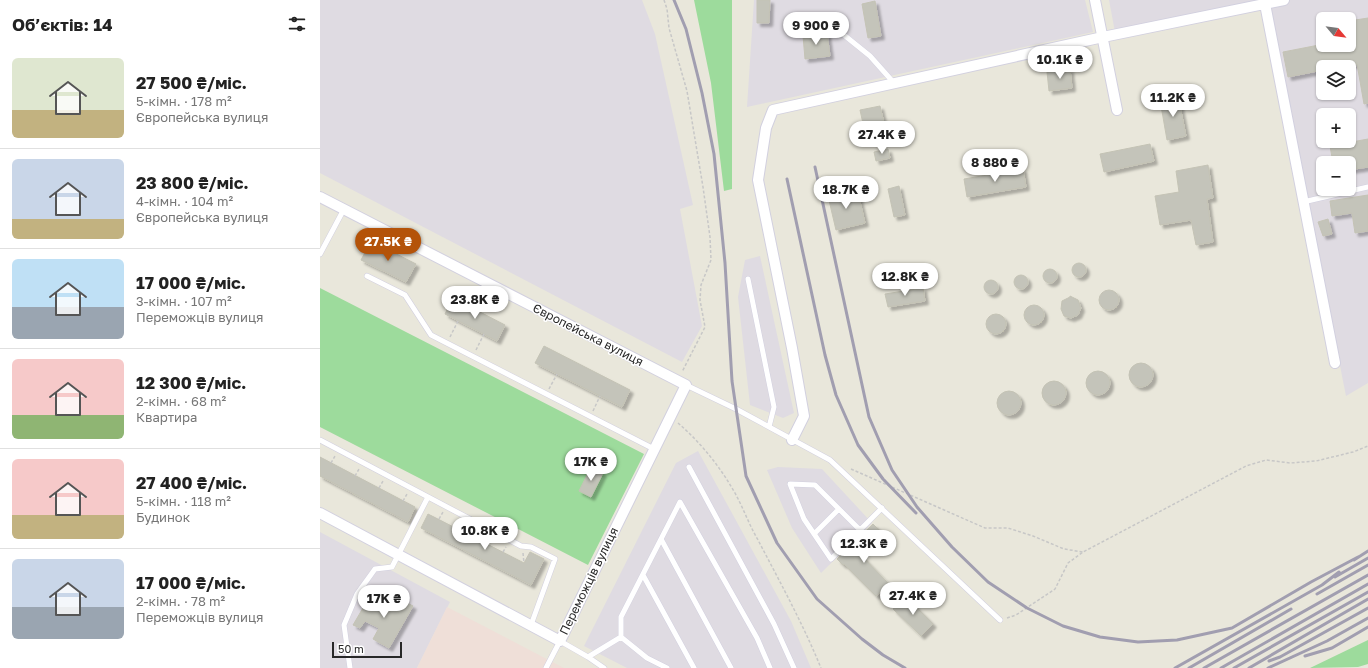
<!DOCTYPE html>
<html lang="uk">
<meta charset="utf-8">
<style>
body{margin:0;font-family:"Golos Text",sans-serif;background:#f2f2f2;color:#222;height:100vh;display:flex;flex-direction:column;font-size:15px;white-space:nowrap}
*{box-sizing:border-box;margin:0}
p{font-size:13px;color:#767676}
.icon{flex:none;width:22px;height:22px;fill:none;stroke:currentColor;stroke-width:2;stroke-linecap:round;stroke-linejoin:round}
.map{position:relative;flex:1;overflow:hidden}
.side{display:flex;flex-direction:column;background:#fff;width:320px}
.side>*{flex:none}
.needle{width:26px;rotate:119deg}
.controls{position:absolute;left:996px;top:12px;display:grid;gap:8px}
.controls a{display:grid;place-items:center;width:40px;height:40px;border-radius:6px;background:#fff;box-shadow:0 1px 3px #0004;font-size:20px}
.scale{position:absolute;left:12px;bottom:10px;width:70px;box-sizing:border-box;padding-left:4px;border:2px solid #282828;border-top:0;font-size:11px;line-height:14px;white-space:nowrap;color:#282828;-webkit-text-stroke:3px #fff;paint-order:stroke}
.price{position:absolute;translate:-50% -34px;padding:0 9px;border-radius:14px;background:#fff;color:#222;font-size:13px;line-height:26px;filter:drop-shadow(0 1px 2px #0008)}
.price::after{content:'';position:absolute;left:50%;top:24px;width:12px;height:9px;margin-left:-6px;background:inherit;clip-path:polygon(0 0,100% 0,50% 100%)}
.price.on{background:#b45309;color:#fff}
ul{padding:0;list-style:none}
li{display:flex;align-items:center;gap:12px;height:100px;padding:0 12px}
li+li{border-top:1px solid #e0e0e0}
li span{display:grid;place-items:center;flex:none;width:112px;height:80px;border-radius:6px;color:#555}
li>.icon{margin-inline-start:auto}
span .icon{width:48px;height:48px;fill:#fffc;stroke-width:1}
li b{font-size:17px}
h2{display:flex;justify-content:space-between;align-items:center;height:48px;padding:0 12px;font-size:17px}
main{display:flex;flex:1;min-height:0}
.map>svg:first-child{display:block}
.industrial{fill:#dfdbe2;fill-rule:evenodd}
.medical{fill:#efdfd8}
.green{fill:#9ddb9c}
.building{fill:#c4c4ba;stroke:#c4c3b5;filter:url(#shadow)}
.lines{fill:none;stroke-linecap:round;stroke-linejoin:round}
.service-casing{stroke:#d2d0df;stroke-width:6}
.minor-casing{stroke:#d2d0df;stroke-width:12}
.path{stroke:#c7c7c7;stroke-width:1.5;stroke-dasharray:3 2;stroke-linecap:butt}
.service{stroke:#fff;stroke-width:5}
.minor{stroke:#fff;stroke-width:10}
.rail{stroke:#a19eb0;stroke-width:3}
.labels{text-anchor:middle;stroke-width:3;stroke-linejoin:round;paint-order:stroke}
.street-label{font-size:12px;fill:#282828;stroke:#fff}
</style>
<main>
<section class="side">
<h2>Об’єктів: 14<svg class="icon" aria-label="filters" viewBox="0 0 24 24"><path d="M4 7h16M4 17h16"/><circle cx="9" cy="7" r="2"/><circle cx="15" cy="17" r="2"/></svg></h2>
<ul>
<li><span style="background:linear-gradient(#dfe7d0 65%,#c2b280 0)"><svg class="icon" aria-label="home" viewBox="0 0 24 24"><path d="M3 11l9-7 9 7M6 9v11h12V9"/></svg></span><div><b>27 500 ₴/міс.</b><p>5-кімн. · 178 m²</p><p>Європейська вулиця</p></div></li>
<li><span style="background:linear-gradient(#c9d6e8 75%,#c2b280 0)"><svg class="icon" aria-label="home" viewBox="0 0 24 24"><path d="M3 11l9-7 9 7M6 9v11h12V9"/></svg></span><div><b>23 800 ₴/міс.</b><p>4-кімн. · 104 m²</p><p>Європейська вулиця</p></div></li>
<li><span style="background:linear-gradient(#bfe0f5 60%,#9aa5b1 0)"><svg class="icon" aria-label="home" viewBox="0 0 24 24"><path d="M3 11l9-7 9 7M6 9v11h12V9"/></svg></span><div><b>17 000 ₴/міс.</b><p>3-кімн. · 107 m²</p><p>Переможців вулиця</p></div></li>
<li><span style="background:linear-gradient(#f6c9c9 70%,#8fb573 0)"><svg class="icon" aria-label="home" viewBox="0 0 24 24"><path d="M3 11l9-7 9 7M6 9v11h12V9"/></svg></span><div><b>12 300 ₴/міс.</b><p>2-кімн. · 68 m²</p><p>Квартира</p></div></li>
<li><span style="background:linear-gradient(#f6c9c9 70%,#c2b280 0)"><svg class="icon" aria-label="home" viewBox="0 0 24 24"><path d="M3 11l9-7 9 7M6 9v11h12V9"/></svg></span><div><b>27 400 ₴/міс.</b><p>5-кімн. · 118 m²</p><p>Будинок</p></div></li>
<li><span style="background:linear-gradient(#c9d6e8 60%,#9aa5b1 0)"><svg class="icon" aria-label="home" viewBox="0 0 24 24"><path d="M3 11l9-7 9 7M6 9v11h12V9"/></svg></span><div><b>17 000 ₴/міс.</b><p>2-кімн. · 78 m²</p><p>Переможців вулиця</p></div></li>
</ul>
</section>
<div class="map">
<svg width="1048" height="668" viewBox="0 0 1048 668">
<defs>
<filter id="shadow"><feDropShadow dx="3.5" dy="3.5" stdDeviation="1" flood-color="#0004"/></filter>
</defs>
<rect width="100%" height="100%" fill="#e9e7db"/>
<!-- industrial -->
<path class="industrial" d="M0,0H322L335,34L373,205L360,209L382,326L362,362L0,173Z
M434,0H765L773,32L427,107Z
M789,0H1048V383L1026,396L948,2L795,32ZM1003,19H1029V45H1003ZM1003,67H1029V93H1003ZM1003,115H1029V141H1003ZM1003,163H1029V189H1003Z
M440,256L474,413L463,418L430,405L418,297L425,260Z
M378,451L471,621L491,668H307L264,646L356,463Z
M458,467L502,469L552,523L501,573L472,528L447,470Z
M0,532L130,602L97,668H0Z"/>
<!-- medical -->
<path class="medical" d="M127,607L244,668H97Z"/>
<!-- green -->
<path class="green" d="M374,0H412V189L404,191L391,83Z
M0,288L324,454L268,565L0,427Z
M1048,640V664L1038,667L990,668Z"/>
<!-- building -->
<path class="building" d="M437,0H450L449,23H437Z
M555,1L561,36L548,38L542,4Z
M1048,18V103L1044,104L1037,64L1021,67H1003V70L968,77L963,52L999,45H1029V39H1032L1029,21Z
M507,33L510,56L485,59L483,36Z
M750,69L752,88L729,91L727,72Z
M858,96L866,136L847,140L840,100Z
M560,106L566,132L546,137L540,110Z
M1048,139V167L1029,170V163H1013L1010,146Z
M830,144L834,161L784,172L780,154Z
M568,149L570,158L556,161L554,152Z
M888,165L893,198L887,199L893,242L876,245L871,220L840,225L835,196L859,192L856,171Z
M703,169L706,187L647,197L644,179Z
M579,186L585,215L574,217L568,189Z
M537,189L545,223L516,230L508,196Z
M1048,195V231L1035,233L1032,213L1012,216L1010,201Z
M1008,219L1012,234L1003,236L998,222Z
M51,241L96,264L86,282L41,260Z
M752 270a7 7 0 1 1 14 0a7 7 0 1 1-14 0Z
M723 276a7 7 0 1 1 14 0a7 7 0 1 1-14 0Z
M694 282a7 7 0 1 1 14 0a7 7 0 1 1-14 0Z
M664 287a7 7 0 1 1 14 0a7 7 0 1 1-14 0Z
M603,288L605,301L568,307L565,294Z
M779 300a10 10 0 1 1 20 0a10 10 0 1 1-20 0Z
M750,296L758,300L761,308L758,315L751,318L744,316L741,309L742,301L750,297Z
M133,298L185,325L177,341L125,314Z
M704 315a10 10 0 1 1 20 0a10 10 0 1 1-20 0Z
M666 324a10 10 0 1 1 20 0a10 10 0 1 1-20 0Z
M224,346L310,390L302,407L215,363Z
M809 375a12 12 0 1 1 24 0a12 12 0 1 1-24 0Z
M766 383a12 12 0 1 1 24 0a12 12 0 1 1-24 0Z
M722 393a12 12 0 1 1 24 0a12 12 0 1 1-24 0Z
M677 403a12 12 0 1 1 24 0a12 12 0 1 1-24 0Z
M0,457L95,507L88,522L0,476Z
M271,467L283,473L271,497L259,491Z
M108,514L204,563L210,552L224,559L211,585L101,528Z
M553,524L559,530L537,551L569,584L556,596L524,564L523,565L517,559Z
M50,596L70,607L76,597L93,606L69,648L53,639L59,628L45,621L40,628L33,625Z
M585,596L613,624L601,636L573,609Z"/>
<g class="lines">
<defs>
<path id="service" d="M479,16L524,35L550,56L574,83
M983,202L1048,187
M0,254L24,209
M47,276L85,295L111,335L334,449
M428,279L454,407L449,427
M366,385L416,409L510,460L680,620
M0,440L201,546L211,547L235,559L211,625
M369,467L454,624L474,668
M540,530L495,485L470,484L484,519L511,559L562,508
M494,534L519,509
M341,539L411,668
M323,575L374,668
M268,657L301,637
M30,668L24,625L37,594L55,569L72,567L108,497
M226,668L240,641L268,657L284,668
M347,668L327,658L301,637V617L360,502L437,638L450,668"/>
<path id="minor" d="M775,0L797,110
M945,4L1015,363
M0,197L366,385L240,641L0,513
M472,440L484,416L472,348L438,180L446,128L453,110L783,37L964,0"/>
</defs>
<!-- service casing -->
<use href="#service" class="service-casing"/>
<!-- minor casing -->
<use href="#minor" class="minor-casing"/>
<!-- path -->
<path class="path" d="M344,0L347,9L349,28L367,91L383,187L390,237L391,260L381,285L380,300L385,327L362,372
M130,337L138,321
M156,350L164,334
M229,389L237,374
M273,411L280,396
M358,423C379,441 398,464 412,488C422,504 428,523 438,540C460,582 483,624 501,668
M11,463L15,456
M531,469L665,528H688L713,536L744,549L763,552
M35,476L39,469
M59,488L63,481
M83,501L87,494
M119,519L123,512
M140,530L144,523
M162,541L165,534
M183,552L186,547
M203,553L204,563
M687,618L696,615L735,589L748,563L763,552L926,466L946,460L970,463L996,461L1033,452L1048,446"/>
<!-- service -->
<use href="#service" class="service"/>
<!-- minor -->
<use href="#minor" class="minor"/>
<!-- rail -->
<path class="rail" d="M354,0L366,29L382,93L394,154L405,263L412,381L426,476L457,543L497,599L542,639L563,655L585,668
M495,167L549,417L572,470L597,507L632,547L668,582L707,608L743,626L780,637L818,642L857,640L912,628L991,582L1038,557
M467,179L505,355L516,395L538,445L563,479L596,513
M1034,560L1048,551
M1015,577L1048,558
M997,594L1048,565
M985,656L1012,648L1048,627
M949,661L960,657L1048,608
M855,668L1002,585L1019,572
M869,668L971,609
M884,668L1048,575
M901,668L1048,584
M914,668L1048,592
M929,668L1048,599
M948,668L1007,641L1048,618"/>
</g>
<g class="labels">
<!-- street labels -->
<g class="street-label">
<text transform="translate(268 335) rotate(27)" y="4">Європейська вулиця</text>
<text transform="translate(269 581) rotate(-64)" y="4">Переможців вулиця</text>
</g>
</g>
</svg>
<div class="controls">
<a><svg class="needle" viewBox="-14 -14 28 28"><path d="M0-13l5 13h-10z" fill="#e53935"/><path d="M0 13l5-13h-10z" fill="#767676"/></svg></a>
<a><svg class="icon" aria-label="layers" viewBox="0 0 24 24"><path d="M12 4l9 5-9 5-9-5zM3 14l9 5 9-5"/></svg></a>
<a>+</a>
<a>−</a>
</div>
<div class="scale">50 m</div>
<b class="price" style="left:496px;top:46px">9 900 ₴</b>
<b class="price" style="left:740px;top:80px">10.1K ₴</b>
<b class="price" style="left:853px;top:118px">11.2K ₴</b>
<b class="price" style="left:562px;top:155px">27.4K ₴</b>
<b class="price" style="left:675px;top:183px">8 880 ₴</b>
<b class="price" style="left:526px;top:210px">18.7K ₴</b>
<b class="price on" style="left:68px;top:262px">27.5K ₴</b>
<b class="price" style="left:585px;top:297px">12.8K ₴</b>
<b class="price" style="left:155px;top:320px">23.8K ₴</b>
<b class="price" style="left:271px;top:482px">17K ₴</b>
<b class="price" style="left:165px;top:551px">10.8K ₴</b>
<b class="price" style="left:544px;top:564px">12.3K ₴</b>
<b class="price" style="left:593px;top:616px">27.4K ₴</b>
<b class="price" style="left:64px;top:619px">17K ₴</b>
</div>
</main>
